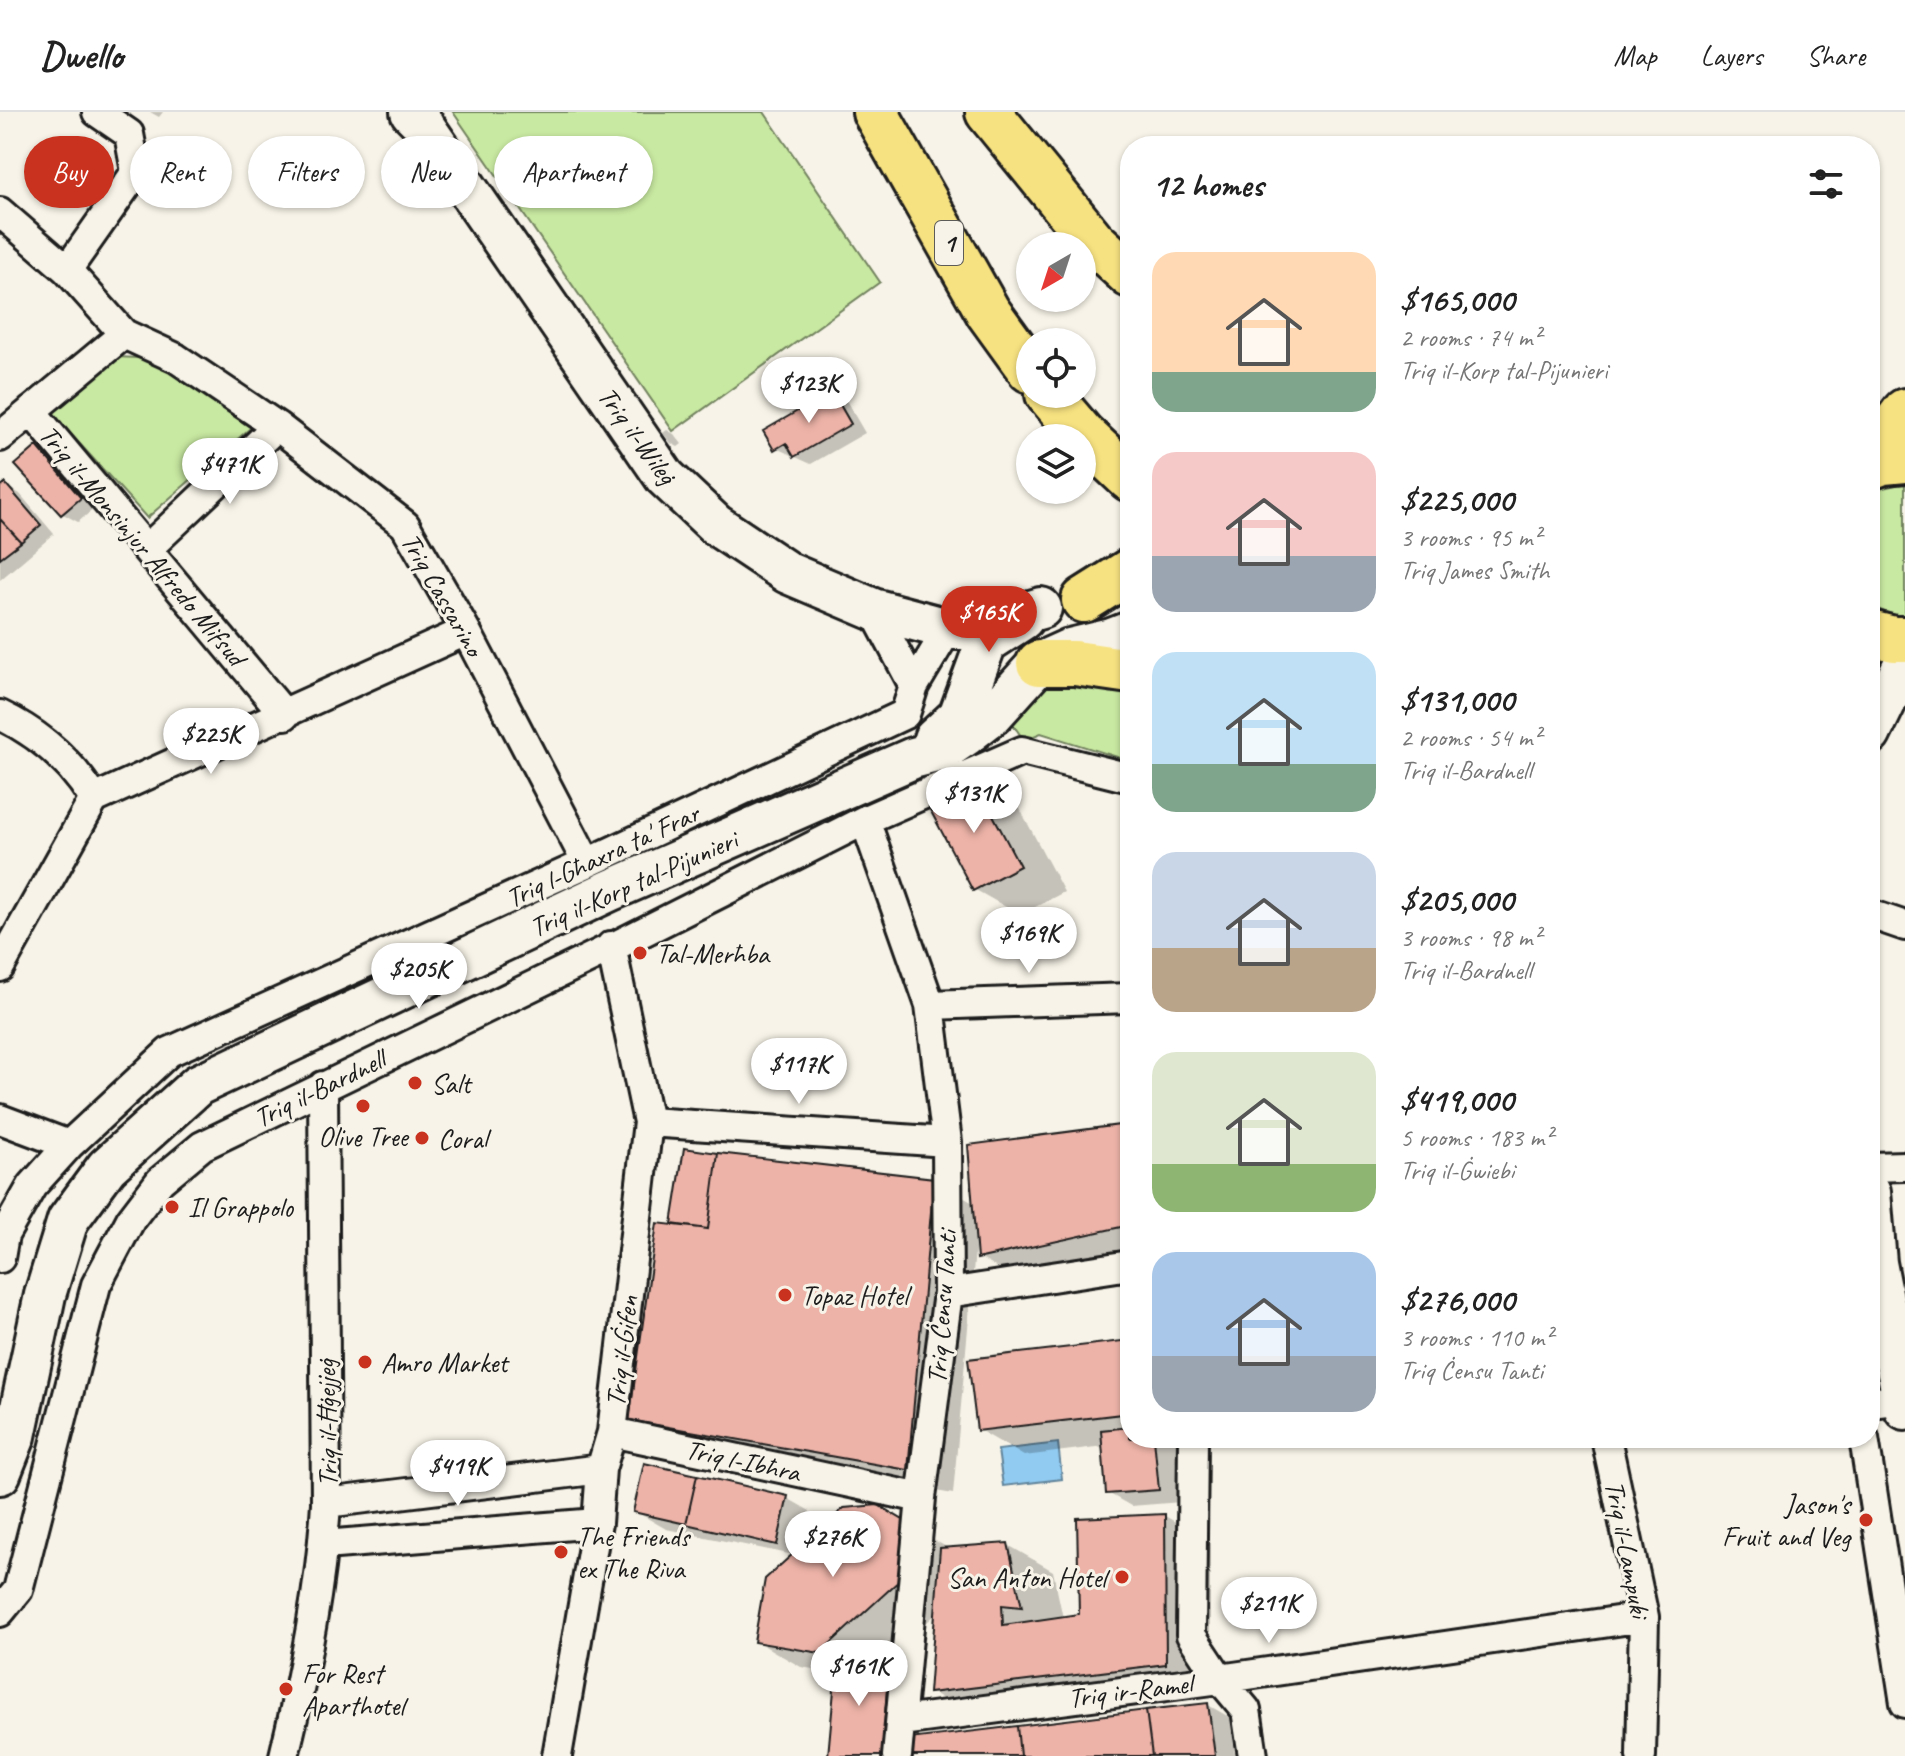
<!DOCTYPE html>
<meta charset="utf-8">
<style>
body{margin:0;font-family:Caveat,sans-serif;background:#f6f6f6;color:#222;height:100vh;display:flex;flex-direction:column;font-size:30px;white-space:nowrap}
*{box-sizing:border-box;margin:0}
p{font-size:26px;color:#767676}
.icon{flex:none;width:44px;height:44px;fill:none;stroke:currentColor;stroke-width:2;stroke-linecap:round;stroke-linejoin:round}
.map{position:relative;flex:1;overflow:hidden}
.sheet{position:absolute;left:1120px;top:24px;width:760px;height:1312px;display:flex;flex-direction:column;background:#fff;border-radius:32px;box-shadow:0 2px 6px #0004}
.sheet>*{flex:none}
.hud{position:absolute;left:24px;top:24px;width:760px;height:72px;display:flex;gap:16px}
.needle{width:52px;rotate:219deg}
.tools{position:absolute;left:1016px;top:120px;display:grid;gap:16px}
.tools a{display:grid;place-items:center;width:80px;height:80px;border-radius:50%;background:#fff;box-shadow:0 2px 6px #0004;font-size:40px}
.price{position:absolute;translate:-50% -68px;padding:0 18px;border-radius:28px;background:#fff;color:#222;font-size:26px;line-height:52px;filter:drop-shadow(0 2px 4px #0008)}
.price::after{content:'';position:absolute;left:50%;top:48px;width:24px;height:18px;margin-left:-12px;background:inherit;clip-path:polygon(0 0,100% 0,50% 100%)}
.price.selected{background:#c8321e;color:#fff}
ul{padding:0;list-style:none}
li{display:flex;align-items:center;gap:24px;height:200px;padding:0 32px}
li span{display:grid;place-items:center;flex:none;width:224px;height:160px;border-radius:24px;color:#555}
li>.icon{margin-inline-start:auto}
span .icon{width:96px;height:96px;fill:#fffc;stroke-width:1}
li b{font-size:34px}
h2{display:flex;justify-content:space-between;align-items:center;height:96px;padding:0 32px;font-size:34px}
.pill{padding:0 28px;border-radius:36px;background:#fff;box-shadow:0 2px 6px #0004;font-size:28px;line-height:72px}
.pill.selected{background:#c8321e;color:#fff}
header{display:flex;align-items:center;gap:48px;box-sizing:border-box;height:112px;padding:0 40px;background:#fff;border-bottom:2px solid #e0e0e0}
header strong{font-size:38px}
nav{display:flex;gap:44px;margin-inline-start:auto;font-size:28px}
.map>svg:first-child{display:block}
.green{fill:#c8e9a1;stroke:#72825e;stroke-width:2}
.water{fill:#91cbf1;stroke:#62859c;stroke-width:2}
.shadow{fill:#0003}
.building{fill:#edb3a8;stroke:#1c1c1c;stroke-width:2}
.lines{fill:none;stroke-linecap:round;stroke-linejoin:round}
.street-casing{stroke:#1c1c1c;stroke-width:34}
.secondary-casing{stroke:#1c1c1c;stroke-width:46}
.primary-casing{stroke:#1c1c1c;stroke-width:50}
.highway-casing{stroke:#1c1c1c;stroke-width:50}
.street{stroke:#f7f3e8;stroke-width:28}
.secondary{stroke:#f7f3e8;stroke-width:40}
.primary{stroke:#f7e281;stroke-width:44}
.highway{stroke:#f7e281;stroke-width:44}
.poi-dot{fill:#c8321e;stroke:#f7f3e8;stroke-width:3}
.labels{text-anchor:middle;stroke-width:6;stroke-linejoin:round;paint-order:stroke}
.shield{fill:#f7f3e8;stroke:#5e5c59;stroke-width:2}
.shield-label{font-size:26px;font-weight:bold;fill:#1c1c1c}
.street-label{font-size:28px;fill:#1c1c1c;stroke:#f7f3e8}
.poi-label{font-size:28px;fill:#1c1c1c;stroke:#f7f3e8;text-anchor:start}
</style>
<header>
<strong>Dwello</strong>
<nav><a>Map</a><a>Layers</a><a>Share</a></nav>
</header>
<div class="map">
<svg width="1905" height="1644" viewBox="0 0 1905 1644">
<rect width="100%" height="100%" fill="#f7f3e8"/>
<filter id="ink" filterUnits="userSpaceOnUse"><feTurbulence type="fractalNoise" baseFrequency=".0125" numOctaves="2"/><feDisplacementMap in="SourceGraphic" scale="16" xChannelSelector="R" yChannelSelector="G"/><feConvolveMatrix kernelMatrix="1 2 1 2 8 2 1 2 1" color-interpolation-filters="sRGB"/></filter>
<g filter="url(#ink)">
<!-- green -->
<path class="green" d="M453,0H764L880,170L673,319Z
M116,245L161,247L256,311L147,406L50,299Z
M1900,372H1905V503C1892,504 1880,499 1870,492V383L1879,377Z
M1038,570L1130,571V649L1041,621L1024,628L1004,600Z"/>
<!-- water -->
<path class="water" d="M1058,1331L1062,1367L1003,1374L998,1338Z"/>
<!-- shadow -->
<path class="shadow" d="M150,0H163L159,5Z
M832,281L847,290L865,321L811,352L776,336Z
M667,318L674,322L682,332L678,335L671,331L663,321Z
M37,337L52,345L95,396L78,410L63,402Z
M5,373L20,382L54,422L0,468V378Z
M974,669L1019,695L1064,780L1020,803L974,777Z
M1120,1015L1130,1021V1136L1010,1163L979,1146L976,1127L953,1382L677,1333L631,1307L682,1116L674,1111L933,1068L975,1092Z
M1130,1230V1326H1173L1176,1329L1181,1390L1131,1394L1108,1381L1104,1334L1024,1344L979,1318Z
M787,1386L810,1399L801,1437L877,1395L948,1436L1008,1433L1053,1459L1063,1506L1081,1503L1165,1404L1210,1430V1577L976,1606L931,1580L937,1501L882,1551L889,1552L912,1565L905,1644H830L837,1561L801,1555L756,1529L794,1443L666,1417L635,1399Z
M1208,1593L1231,1606L1235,1644H913Z"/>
<!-- building -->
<path class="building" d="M832,279L851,312L794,345L786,331L774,338L763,319Z
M37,334L81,386L61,403L15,353Z
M5,371L41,413L21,430L0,407V375Z
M0,407L21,430L0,446Z
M974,667L1020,754L973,779L927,692Z
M1120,1013L1130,1113L977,1147L968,1033Z
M684,1036L718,1041L708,1117L672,1112Z
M718,1041L934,1066L908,1358L629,1308L657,1111L708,1117Z
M1130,1228V1301L977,1319L968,1247Z
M1130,1315V1326H1154L1159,1378L1106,1382L1101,1318Z
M644,1351L697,1363L686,1412L633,1400Z
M697,1363L788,1384L777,1433L686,1412Z
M878,1393L903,1408L910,1438L901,1467L820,1541L754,1530L765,1467L844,1396Z
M1165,1402L1166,1552L929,1581L940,1436L1008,1431L1022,1495L1002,1493L1003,1513L1079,1502L1077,1406Z
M837,1545L889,1550L882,1644H828Z
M1208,1591L1215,1644H1152L1146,1598Z
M1146,1598L1152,1644H1020L1017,1614Z
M1017,1614L1020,1644H911L909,1627Z"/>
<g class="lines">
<defs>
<path id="street" d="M0,100L67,158L124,222L176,246L277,314L405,413L466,519L587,751
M67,158L136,60L129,22L97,0
M31,299L285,603
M0,325L124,222
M147,437L277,314
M873,497L914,574
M0,603C40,622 71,649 94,687
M865,708L930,893L947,1030L948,1181L921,1386L897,1644
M1870,802L1905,814
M0,855L94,687L466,519
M930,893L1130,886
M0,1007L69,1033
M648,1010L947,1030
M1870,1055L1905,1054
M0,1146L4,1123L32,1074L69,1033L169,940L587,751L905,602L914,574L948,517
M948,1181L1130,1153
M1870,1291L1904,1287
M612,1320L921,1386
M1193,1326L1191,1523L1220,1567L1246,1598L1253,1644
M1606,1326L1644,1505L1641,1644
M1864,1326L1905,1591
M326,1391L601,1357
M324,1433L597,1411
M0,1500L18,1478L96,1173L131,1107L160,1069L202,1034L619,832L865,708L1022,639L1130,666
M901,1609L1220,1567L1644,1505
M284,1644C304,1562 321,1476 326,1391L323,974
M557,1644L597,1411L601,1357L612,1320L648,1010L611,834"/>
<path id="secondary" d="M411,0L422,11L665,365L716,413L788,461L873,497L948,517H968L1041,496
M1870,622L1905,550
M934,627L959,604L986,531L1023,507
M1870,1080L1876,1151L1905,1297
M0,1362L15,1324L45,1183L68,1108L107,1055L198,973L609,779L913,646L944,638L966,623L993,602L1039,551L1070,537L1112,527L1130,520"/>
<path id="primary" d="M1870,346L1905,299"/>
<path id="highway" d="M875,0L988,200L1030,258
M988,0L1093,129L1130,163
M1048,282L1082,322L1130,367
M1870,355L1883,350L1905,348
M1084,488L1130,459
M1870,521L1894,527H1905
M1039,551H1075L1130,559"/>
</defs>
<!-- street casing -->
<use href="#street" class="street-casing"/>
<!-- secondary casing -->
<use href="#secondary" class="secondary-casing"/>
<!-- primary casing -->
<use href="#primary" class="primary-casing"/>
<!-- highway casing -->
<use href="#highway" class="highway-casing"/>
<!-- street -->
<use href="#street" class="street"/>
<!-- secondary -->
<use href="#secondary" class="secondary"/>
<!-- primary -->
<use href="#primary" class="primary"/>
<!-- highway -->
<use href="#highway" class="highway"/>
</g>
</g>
<!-- markers -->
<g class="poi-dot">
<circle cx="640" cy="841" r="8"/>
<circle cx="415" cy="971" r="8"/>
<circle cx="363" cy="994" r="8"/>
<circle cx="422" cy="1026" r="8"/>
<circle cx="172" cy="1095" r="8"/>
<circle cx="785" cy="1183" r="8"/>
<circle cx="365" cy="1250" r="8"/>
<circle cx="1866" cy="1408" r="8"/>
<circle cx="561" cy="1440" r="8"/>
<circle cx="1122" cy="1465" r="8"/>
<circle cx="286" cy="1577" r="8"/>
</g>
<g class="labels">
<!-- shield labels -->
<rect class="shield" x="935" y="109" width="28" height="44" rx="6"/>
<g class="shield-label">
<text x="949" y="140">1</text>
</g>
<!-- street labels -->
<g class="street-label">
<text transform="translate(638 323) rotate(54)" y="10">Triq il-Wileġ</text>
<text transform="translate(143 433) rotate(50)" y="10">Triq il-Monsinjur Alfredo Mifsud</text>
<text transform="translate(443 482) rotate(60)" y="10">Triq Cassarino</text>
<text transform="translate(602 743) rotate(-25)" y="10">Triq l-Għaxra ta' Frar</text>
<text transform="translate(633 771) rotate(-24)" y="10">Triq il-Korp tal-Pijunieri</text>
<text transform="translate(319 976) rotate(-26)" y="10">Triq il-Bardnell</text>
<text transform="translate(941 1195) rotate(-86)" y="10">Triq Ċensu Tanti</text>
<text transform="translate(621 1239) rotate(-83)" y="10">Triq il-Ġifen</text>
<text transform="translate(326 1311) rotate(-91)" y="10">Triq il-Ħġejjeġ</text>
<text transform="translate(743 1348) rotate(12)" y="10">Triq l-Ibħra</text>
<text transform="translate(1628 1437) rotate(79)" y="10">Triq il-Lampuki</text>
<text transform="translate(1130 1578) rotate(-7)" y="10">Triq ir-Ramel</text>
</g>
<!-- poi labels -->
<g class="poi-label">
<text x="656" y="851">Tal-Merħba</text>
<text x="431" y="981">Salt</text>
<text x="363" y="1034" text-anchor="middle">Olive Tree</text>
<text x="438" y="1036">Coral</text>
<text x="188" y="1105">Il Grappolo</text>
<text x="801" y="1193">Topaz Hotel</text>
<text x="381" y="1260">Amro Market</text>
<text x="1850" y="1402" text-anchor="end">Jason's<tspan x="1850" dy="32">Fruit and Veg</tspan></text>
<text x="577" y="1434">The Friends<tspan x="577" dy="32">ex The Riva</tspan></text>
<text x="1106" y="1475" text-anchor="end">San Anton Hotel</text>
<text x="302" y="1571">For Rest<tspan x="302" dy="32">Aparthotel</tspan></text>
</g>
</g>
</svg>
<div class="tools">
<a><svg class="needle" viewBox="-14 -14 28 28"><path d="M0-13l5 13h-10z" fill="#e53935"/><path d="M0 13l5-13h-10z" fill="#767676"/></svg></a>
<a><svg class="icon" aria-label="locate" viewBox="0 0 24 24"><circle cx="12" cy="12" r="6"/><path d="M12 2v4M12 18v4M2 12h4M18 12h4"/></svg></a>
<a><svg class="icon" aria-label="layers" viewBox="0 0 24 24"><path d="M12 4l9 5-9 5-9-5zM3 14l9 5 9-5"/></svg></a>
</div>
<b class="price" style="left:809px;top:313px">$123K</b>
<b class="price" style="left:230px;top:394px">$471K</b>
<b class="price selected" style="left:989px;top:542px">$165K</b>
<b class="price" style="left:211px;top:664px">$225K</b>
<b class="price" style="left:974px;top:723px">$131K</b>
<b class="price" style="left:1029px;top:863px">$169K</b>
<b class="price" style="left:419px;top:899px">$205K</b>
<b class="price" style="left:799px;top:994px">$117K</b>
<b class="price" style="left:458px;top:1396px">$419K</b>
<b class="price" style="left:833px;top:1467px">$276K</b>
<b class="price" style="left:1269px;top:1533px">$211K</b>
<b class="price" style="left:859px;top:1596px">$161K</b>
<div class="hud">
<a class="pill selected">Buy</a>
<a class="pill">Rent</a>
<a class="pill">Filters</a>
<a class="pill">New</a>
<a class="pill">Apartment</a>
</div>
<section class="sheet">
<h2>12 homes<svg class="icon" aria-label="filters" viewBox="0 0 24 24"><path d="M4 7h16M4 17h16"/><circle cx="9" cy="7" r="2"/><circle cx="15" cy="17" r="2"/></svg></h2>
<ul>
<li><span style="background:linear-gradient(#ffd9b3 75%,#7fa58c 0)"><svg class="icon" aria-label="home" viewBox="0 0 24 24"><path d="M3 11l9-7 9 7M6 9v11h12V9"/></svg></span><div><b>$165,000</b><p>2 rooms · 74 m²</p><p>Triq il-Korp tal-Pijunieri</p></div></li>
<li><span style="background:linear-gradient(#f6c9c9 65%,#9aa5b1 0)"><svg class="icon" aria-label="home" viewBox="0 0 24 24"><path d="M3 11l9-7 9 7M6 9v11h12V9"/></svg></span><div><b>$225,000</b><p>3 rooms · 95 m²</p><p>Triq James Smith</p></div></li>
<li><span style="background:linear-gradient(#bfe0f5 70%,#7fa58c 0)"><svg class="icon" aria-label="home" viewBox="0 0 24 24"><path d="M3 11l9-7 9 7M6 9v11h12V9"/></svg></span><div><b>$131,000</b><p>2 rooms · 54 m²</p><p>Triq il-Bardnell</p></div></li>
<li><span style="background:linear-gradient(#c9d6e8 60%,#b9a48a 0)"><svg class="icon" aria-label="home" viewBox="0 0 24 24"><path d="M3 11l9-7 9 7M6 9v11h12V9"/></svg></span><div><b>$205,000</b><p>3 rooms · 98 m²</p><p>Triq il-Bardnell</p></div></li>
<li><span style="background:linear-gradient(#dfe7d0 70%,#8fb573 0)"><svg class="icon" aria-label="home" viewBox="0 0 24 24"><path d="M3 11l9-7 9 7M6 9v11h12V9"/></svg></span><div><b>$419,000</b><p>5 rooms · 183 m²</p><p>Triq il-Ġwiebi</p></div></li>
<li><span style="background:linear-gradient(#a9c7e8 65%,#9aa5b1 0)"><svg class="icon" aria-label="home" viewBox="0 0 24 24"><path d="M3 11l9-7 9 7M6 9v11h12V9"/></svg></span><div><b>$276,000</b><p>3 rooms · 110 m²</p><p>Triq Ċensu Tanti</p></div></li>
</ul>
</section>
</div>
